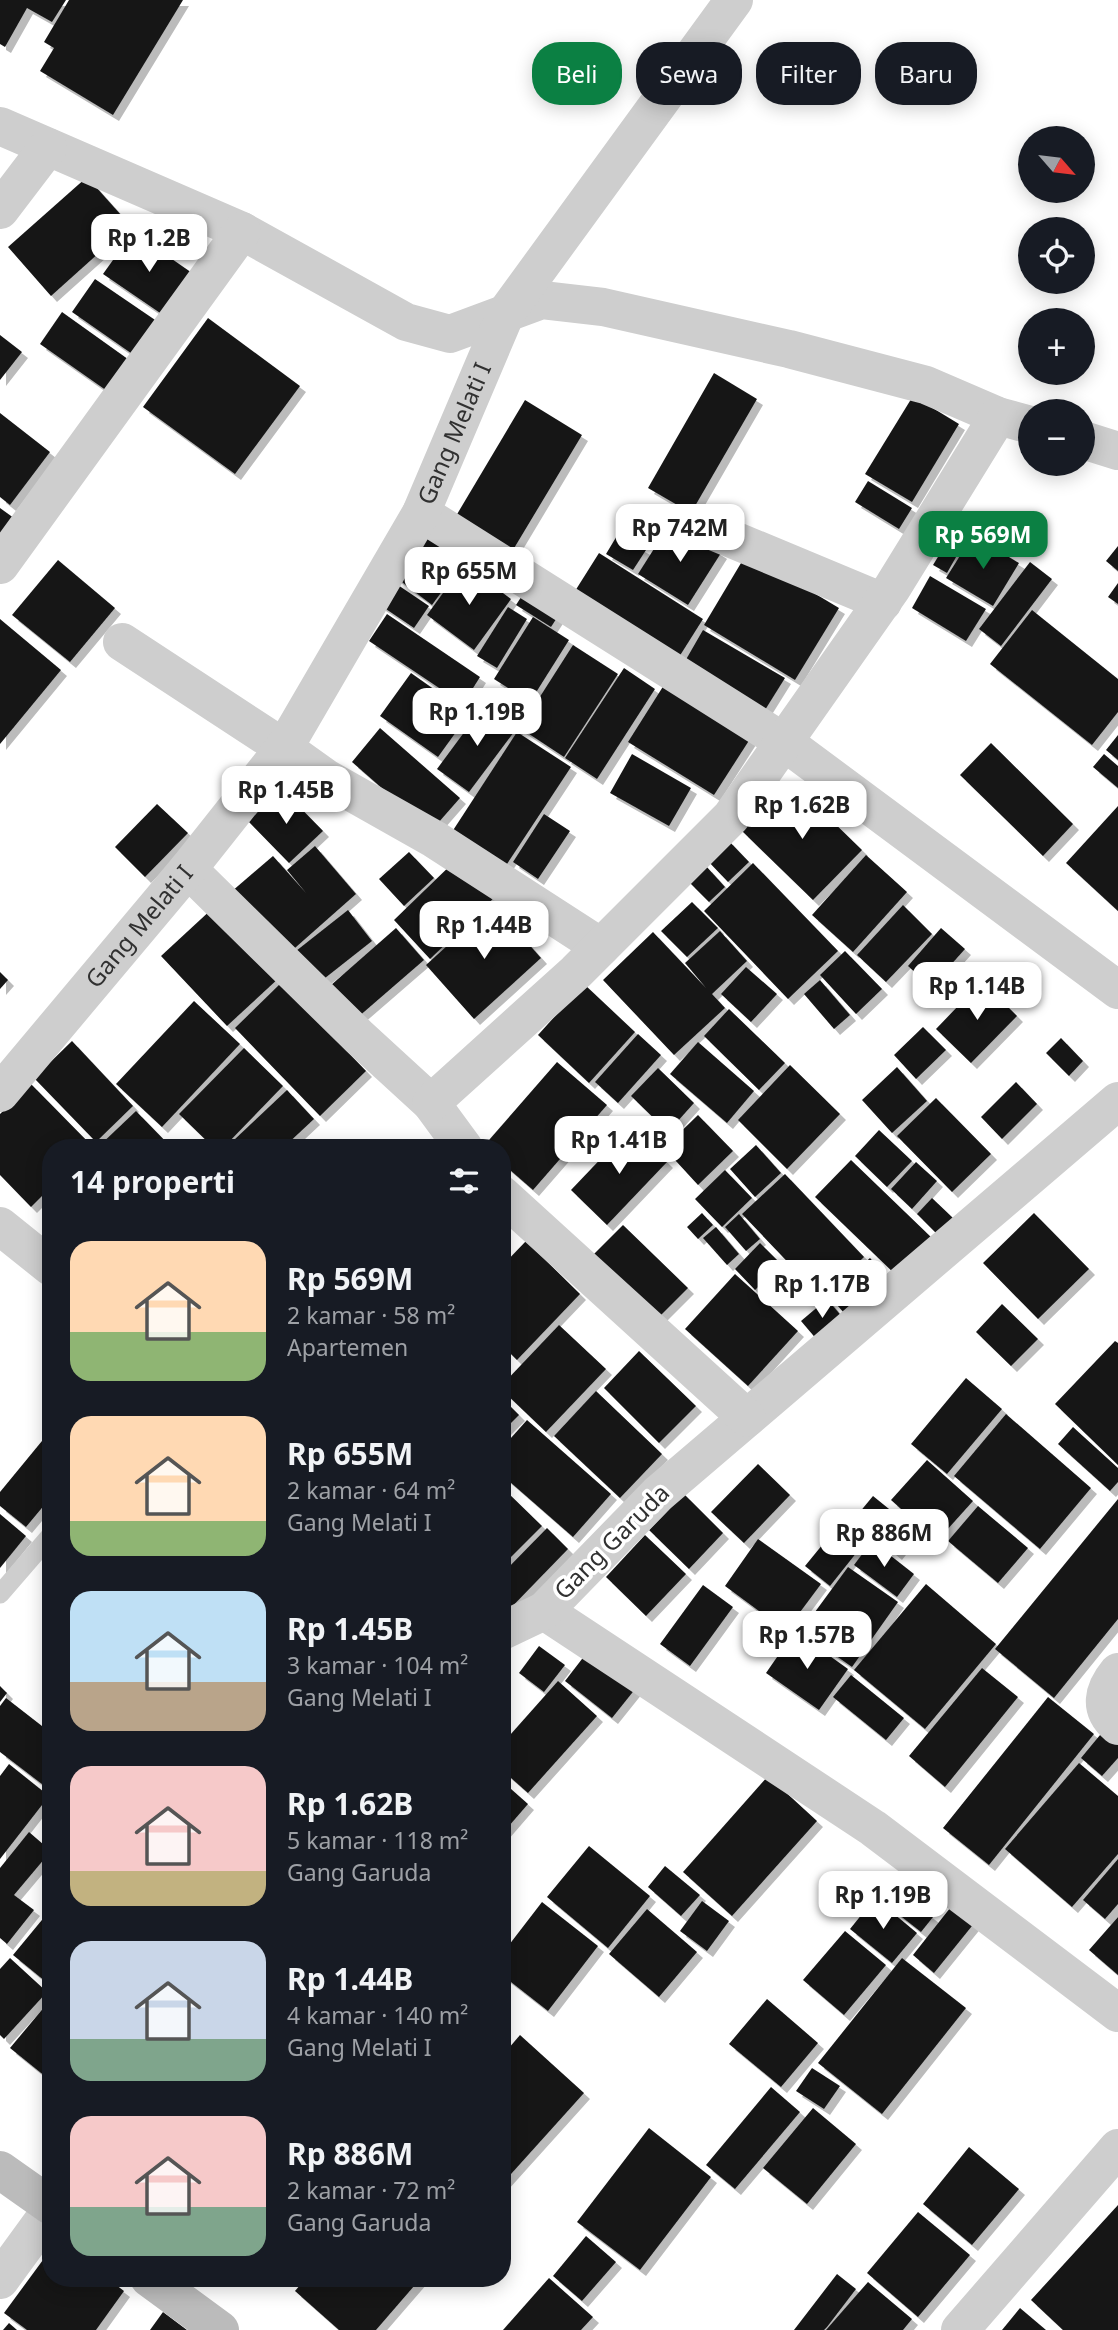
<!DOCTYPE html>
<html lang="id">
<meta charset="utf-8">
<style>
body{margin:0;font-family:"Noto Sans",sans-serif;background:#242831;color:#f1f3f6;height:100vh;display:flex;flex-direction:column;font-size:26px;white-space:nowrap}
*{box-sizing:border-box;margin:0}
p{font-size:23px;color:#9ea1a6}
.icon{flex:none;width:38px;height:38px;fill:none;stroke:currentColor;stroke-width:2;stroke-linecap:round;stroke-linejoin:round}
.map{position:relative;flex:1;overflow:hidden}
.details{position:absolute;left:42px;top:1139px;width:469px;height:1148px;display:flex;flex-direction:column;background:#171b24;border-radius:28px;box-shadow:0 4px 18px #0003}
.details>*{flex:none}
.hud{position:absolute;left:532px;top:42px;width:480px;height:63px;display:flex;gap:14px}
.needle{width:46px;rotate:118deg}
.tools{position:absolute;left:1018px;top:126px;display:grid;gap:14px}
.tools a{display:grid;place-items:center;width:77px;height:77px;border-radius:50%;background:#171b24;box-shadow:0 4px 18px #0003;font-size:35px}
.price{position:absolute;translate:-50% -60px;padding:0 16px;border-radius:14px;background:#fff;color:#222;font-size:23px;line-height:46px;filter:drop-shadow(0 2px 4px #0008)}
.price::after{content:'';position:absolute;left:50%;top:42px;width:21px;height:16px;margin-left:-10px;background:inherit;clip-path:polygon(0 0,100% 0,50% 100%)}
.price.on{background:#0b8043;color:#fff}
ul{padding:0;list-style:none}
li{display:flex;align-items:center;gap:21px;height:175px;padding:0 28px}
li span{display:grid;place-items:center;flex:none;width:196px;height:140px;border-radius:21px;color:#555}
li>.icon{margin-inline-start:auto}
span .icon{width:84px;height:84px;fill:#fffc;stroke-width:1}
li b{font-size:30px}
h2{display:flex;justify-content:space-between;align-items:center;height:84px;padding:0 28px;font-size:30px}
.chip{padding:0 24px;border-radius:28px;background:#171b24;box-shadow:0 4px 18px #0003;font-size:24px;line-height:63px}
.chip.on{background:#0b8043;color:#fff}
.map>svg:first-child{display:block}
.building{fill:#181818;filter:url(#shadow)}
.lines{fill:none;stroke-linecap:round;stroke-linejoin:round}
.lane{stroke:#cecece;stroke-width:19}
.street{stroke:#cecece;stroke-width:38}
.secondary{stroke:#bbb;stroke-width:38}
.labels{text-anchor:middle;stroke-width:7;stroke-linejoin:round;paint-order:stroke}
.street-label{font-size:24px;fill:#313131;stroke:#fff}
</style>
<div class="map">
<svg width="1118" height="2330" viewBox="0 0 1118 2330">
<defs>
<filter id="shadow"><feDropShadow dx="6" dy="6" stdDeviation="0" flood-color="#0004"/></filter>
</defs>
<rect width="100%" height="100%" fill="#fff"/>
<!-- building -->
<path class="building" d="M0,0H66L52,22L27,8L5,47L0,44Z
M69,0H183L113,115L40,71L54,48L44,42Z
M87,177L130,225L51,296L8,247Z
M133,232L195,275L166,317L103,274Z
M95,279L161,324L138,358L72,312Z
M62,312L132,362L110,393L40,344Z
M208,318L300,386L235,474L143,407Z
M0,335L22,352L0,380Z
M714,373L757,399L691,513L648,488Z
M913,396L959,424L912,502L865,474Z
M525,400L582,435L510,555L453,521Z
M0,413L50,452L10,505L0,497Z
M868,481L912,508L899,529L855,502Z
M0,508L18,521L0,546Z
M671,522L721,553L688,605L638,574Z
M955,529L968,536L947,573L933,565Z
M425,533L464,561L432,605L394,576Z
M618,534L646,550L633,570L606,554Z
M973,535L1019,563L993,606L946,578Z
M1118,546V571L1106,561Z
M599,553L703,619L674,665L570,599Z
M747,553L839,608L795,680L704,625Z
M58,560L115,608L70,662L12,615Z
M1030,562L1052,579L1001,646L979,629Z
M464,564L511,599L474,650L427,615Z
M930,576L986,609L966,641L912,608Z
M392,581L429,606L414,628L377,603Z
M1118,583V604L1108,597Z
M525,591L560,613L551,627L516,605Z
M508,607L527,619L497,668L477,656Z
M1032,610L1118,679V712L1092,745L990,664Z
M387,614L480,677L463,704L369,641Z
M533,617L569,640L530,702L494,679Z
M0,619L61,670L0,744Z
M703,630L785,678L765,710L684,663Z
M573,645L618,674L564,757L520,728Z
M624,668L655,689L597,779L565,758Z
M411,673L469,714L438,757L380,716Z
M664,685L750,739L714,795L628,742Z
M485,704L517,728L469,792L437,769Z
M380,728L460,798L431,831L352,762Z
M517,732L571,767L503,870L450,835Z
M1118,735V760L1106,750Z
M991,743L1073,824L1043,856L960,775Z
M632,754L691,788L669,826L610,793Z
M1104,754L1118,766V788L1093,767Z
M791,781L862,850L813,900L742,831Z
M282,789L323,831L289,863L248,821Z
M157,804L188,833L145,877L115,847Z
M1118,806V911L1066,863Z
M544,814L570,831L538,879L513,862Z
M727,839L749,862L728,882L706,859Z
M315,846L356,894L287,955L231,892L273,856L306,893L287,870Z
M409,852L434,878L404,906L379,879Z
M866,855L907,892L853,952L812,915Z
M458,858L495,897L430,959L394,920Z
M753,863L838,951L788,999L704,911Z
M706,866L725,887L709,902L689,882Z
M692,902L718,928L687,957L661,931Z
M493,904L541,958L474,1019L426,965Z
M903,905L932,934L886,982L857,955Z
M214,907L280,977L227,1026L161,956Z
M348,910L372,941L320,982L296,951Z
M396,928L424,960L357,1018L330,986Z
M941,928L965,949L931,987L908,966Z
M720,931L747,961L712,994L725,1008L674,1055L603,980L653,932L706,988L685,963Z
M845,951L882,989L856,1014L820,975Z
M746,967L777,994L751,1022L721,994Z
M0,972L8,980L0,989Z
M820,980L850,1015L834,1029L804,994Z
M982,981L1017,1016L971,1063L936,1029Z
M281,983L366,1071L320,1116L235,1028Z
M584,984L635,1032L589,1083L538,1035Z
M194,1001L240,1044L162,1127L116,1084Z
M729,1009L785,1063L759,1090L704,1036Z
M923,1027L946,1050L916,1079L894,1055Z
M638,1034L661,1055L618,1103L595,1082Z
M1061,1038L1083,1061L1069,1076L1046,1053Z
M72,1041L133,1106L96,1142L34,1078Z
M698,1042L754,1091L727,1123L670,1074Z
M244,1048L283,1086L223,1148H214L179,1114Z
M557,1062L607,1105L533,1190L502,1163V1148H482Z
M790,1065L840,1114L787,1169L738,1120Z
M897,1067L927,1101L892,1133L862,1100Z
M658,1068L694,1103L668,1132L631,1096Z
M1016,1082L1037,1104L1002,1139L981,1117Z
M31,1084L92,1146L90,1148H51V1187L31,1207L0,1175V1114Z
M287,1090L314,1119L283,1148H242L234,1140Z
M936,1098L991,1154L952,1192L897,1136Z
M136,1111L172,1148H97Z
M698,1115L733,1151L698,1185L664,1148Z
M631,1127L667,1162L607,1225L571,1190Z
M879,1130L912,1161L887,1187L855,1156Z
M756,1145L781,1173L755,1197L730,1169Z
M851,1160L933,1239L897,1276L815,1197Z
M916,1162L937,1181L912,1209L891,1189Z
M725,1170L752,1198L722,1227L695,1199Z
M785,1174L864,1257L822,1298L742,1214Z
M51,1194V1209L44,1200Z
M932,1198L953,1218L937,1234L917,1214Z
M702,1213L713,1225L698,1239L687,1227Z
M1034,1213L1089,1269L1038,1319L983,1263Z
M739,1214L760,1239L746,1251L725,1227Z
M623,1225L688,1288L653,1323L589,1259Z
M716,1227L739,1254L727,1265L703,1238Z
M526,1241L580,1294L517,1360L502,1345V1266Z
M760,1243L781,1264L755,1290L735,1269Z
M870,1258L894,1285L853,1323L829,1296Z
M735,1274L798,1331L748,1386L685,1329Z
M827,1299L844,1319L818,1341L801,1321Z
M1002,1304L1038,1339L1011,1366L976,1332Z
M559,1325L606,1369L546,1432L502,1390V1385Z
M1115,1341L1118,1343V1465L1055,1404Z
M639,1351L696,1406L659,1443L604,1388Z
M966,1378L1002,1409L947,1474L911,1444Z
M596,1391L662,1454L620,1498L554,1436Z
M502,1398L519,1415L502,1432Z
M1006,1414L1091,1488L1040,1549L954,1476Z
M527,1420L611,1494L573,1537L502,1475V1448Z
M1073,1427L1118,1468V1482L1110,1491L1058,1444Z
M51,1430V1497L26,1527L0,1506V1492Z
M927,1460L973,1501L937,1541L891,1500Z
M758,1464L790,1495L744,1543L711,1512Z
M506,1491L542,1526L502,1566V1496Z
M684,1494L723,1533L689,1569L649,1530Z
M873,1496L915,1530L896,1554L854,1519Z
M1118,1499V1619L1054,1698L995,1649Z
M978,1506L1028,1548L998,1583L948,1541Z
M0,1514L26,1536L0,1568Z
M841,1522L865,1542L830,1586L805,1566Z
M547,1528L568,1549L502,1617V1574Z
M645,1535L686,1574L646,1616L606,1577Z
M758,1539L821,1584L786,1631L725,1586Z
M872,1541L914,1574L897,1597L854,1565Z
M848,1567L898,1602L852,1667L801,1631Z
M926,1584L996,1644L925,1729L854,1670Z
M703,1585L733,1607L690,1666L660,1644Z
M795,1631L848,1669L819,1710L766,1673Z
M539,1646L565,1665L544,1692L519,1673Z
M592,1646L640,1683L612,1718L565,1681Z
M982,1668L1018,1697L945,1787L909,1756Z
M851,1675L904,1718L886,1740L833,1697Z
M558,1681L597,1716L528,1793L502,1770V1744Z
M0,1686L7,1693L0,1702Z
M1048,1697L1094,1734L989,1865L943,1828Z
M6,1698L51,1733V1791L0,1752V1706Z
M1105,1729L1118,1740V1758L1102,1776L1081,1758Z
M1079,1763L1118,1796V1854L1072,1907L1005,1849Z
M9,1764L49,1796L0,1859V1776Z
M768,1776L817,1821L732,1916L683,1872Z
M502,1781L528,1804L502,1834Z
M29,1832L51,1851L14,1895L34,1910L7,1944L0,1938V1868Z
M589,1846L650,1896L608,1948L547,1897Z
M1118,1859V1904L1105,1919L1083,1900Z
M665,1866L700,1895L681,1916L648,1887Z
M891,1885L933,1917L921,1932L879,1899Z
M875,1898L917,1933L892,1963L850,1929Z
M702,1901L729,1921L707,1951L680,1931Z
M542,1902L598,1946L548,2011L502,1975V1954Z
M954,1903L976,1921L934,1973L913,1955Z
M51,1909V1986L13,1955Z
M647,1909L697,1952L659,1997L609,1954Z
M1118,1917V1975L1089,1950Z
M845,1931L886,1965L844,2015L803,1980Z
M10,1958L47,1992L4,2039L0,2035V1969Z
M902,1958L966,2008L882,2114L818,2063Z
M51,1999V2081L10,2048Z
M767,1999L818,2043L781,2087L729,2044Z
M520,2035L584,2093L502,2184V2056Z
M812,2068L840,2086L824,2109L796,2091Z
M771,2087L800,2112L735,2189L706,2165Z
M813,2108L856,2144L807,2204L763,2168Z
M649,2128L711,2177L640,2270L577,2222Z
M969,2147L1019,2189L972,2245L923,2204Z
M1118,2205V2330H1063L1031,2300Z
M918,2212L970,2255L918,2317L867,2273Z
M586,2236L616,2262L582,2301L553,2276Z
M51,2249V2278H107L124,2291L96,2330H27L4,2313Z
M837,2274L856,2289L827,2327L824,2330H794Z
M306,2278H421L376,2330H339L295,2291Z
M549,2278L593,2317L581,2330H503Z
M868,2282L912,2319L903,2330H826Z
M1020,2308L1046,2330H1002Z
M163,2312L187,2330H150Z
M9,2323L17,2330H3Z"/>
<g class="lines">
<!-- lane -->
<path class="lane" d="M0,1594L51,1535"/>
<!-- street -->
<g class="street">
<path d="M0,126L242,231L406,322L450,334L542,300L603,307L789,349L926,385L998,416L1031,425"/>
<path d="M0,210L48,147"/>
<path d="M1083,440L1118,451"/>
<path d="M421,513L784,742L1118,990"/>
<path d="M710,530L883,602"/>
<path d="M0,565L242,231"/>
<path d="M122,642L284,748L326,778L434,839L601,947"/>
<path d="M188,869L359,1037L431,1103L464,1148"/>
<path id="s1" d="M0,1093L188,869L284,748L421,513L506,313L734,0"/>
<path d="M1118,1101L658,1494L544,1611L873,1828L1118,2013"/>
<path d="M431,1103L576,972L731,817L892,588L998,416"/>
<path d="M502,1195L747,1418"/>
<path d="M0,1226L51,1267"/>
<path d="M502,1631L544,1611"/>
<path d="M1118,1672C1103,1690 1098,1709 1118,1726"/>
<path d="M0,2280L51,2210"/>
<path d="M960,2330L1118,2148"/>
</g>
<!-- secondary -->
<path class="secondary" d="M0,2170L51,2206
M149,2278L220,2330"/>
</g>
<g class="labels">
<!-- street labels -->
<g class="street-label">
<text dy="8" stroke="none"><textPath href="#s1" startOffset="805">Gang Melati I</textPath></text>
<text dy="8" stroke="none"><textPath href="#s1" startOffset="217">Gang Melati I</textPath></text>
<text transform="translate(612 1542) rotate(-45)" y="8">Gang Garuda</text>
</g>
</g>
</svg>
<div class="tools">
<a><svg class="needle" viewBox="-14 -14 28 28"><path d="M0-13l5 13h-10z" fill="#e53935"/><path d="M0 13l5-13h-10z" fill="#9ea1a6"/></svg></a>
<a><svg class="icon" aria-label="locate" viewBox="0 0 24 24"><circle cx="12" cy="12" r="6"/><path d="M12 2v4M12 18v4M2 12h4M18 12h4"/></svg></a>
<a>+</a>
<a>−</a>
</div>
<b class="price" style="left:149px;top:274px">Rp 1.2B</b>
<b class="price" style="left:680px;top:564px">Rp 742M</b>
<b class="price on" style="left:983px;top:571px">Rp 569M</b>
<b class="price" style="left:469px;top:607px">Rp 655M</b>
<b class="price" style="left:477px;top:748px">Rp 1.19B</b>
<b class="price" style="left:286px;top:826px">Rp 1.45B</b>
<b class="price" style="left:802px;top:841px">Rp 1.62B</b>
<b class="price" style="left:484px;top:961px">Rp 1.44B</b>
<b class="price" style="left:977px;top:1022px">Rp 1.14B</b>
<b class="price" style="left:619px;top:1176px">Rp 1.41B</b>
<b class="price" style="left:822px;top:1320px">Rp 1.17B</b>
<b class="price" style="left:884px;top:1569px">Rp 886M</b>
<b class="price" style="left:807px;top:1671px">Rp 1.57B</b>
<b class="price" style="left:883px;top:1931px">Rp 1.19B</b>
<div class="hud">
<a class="chip on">Beli</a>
<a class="chip">Sewa</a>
<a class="chip">Filter</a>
<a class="chip">Baru</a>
</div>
<section class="details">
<h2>14 properti<svg class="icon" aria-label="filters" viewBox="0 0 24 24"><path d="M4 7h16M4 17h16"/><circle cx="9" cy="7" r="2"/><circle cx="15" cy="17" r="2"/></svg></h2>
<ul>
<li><span style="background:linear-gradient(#ffd9b3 65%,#8fb573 0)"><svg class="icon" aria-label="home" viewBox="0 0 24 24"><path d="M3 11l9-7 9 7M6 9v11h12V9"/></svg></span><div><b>Rp 569M</b><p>2 kamar · 58 m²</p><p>Apartemen</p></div></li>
<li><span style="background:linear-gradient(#ffd9b3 75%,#8fb573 0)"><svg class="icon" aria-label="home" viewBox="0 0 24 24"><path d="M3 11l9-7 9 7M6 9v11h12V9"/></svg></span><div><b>Rp 655M</b><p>2 kamar · 64 m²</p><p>Gang Melati I</p></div></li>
<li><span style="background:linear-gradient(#bfe0f5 65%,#b9a48a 0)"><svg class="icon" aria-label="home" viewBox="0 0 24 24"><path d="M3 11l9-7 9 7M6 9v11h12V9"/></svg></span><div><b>Rp 1.45B</b><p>3 kamar · 104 m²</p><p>Gang Melati I</p></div></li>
<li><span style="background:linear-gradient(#f6c9c9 75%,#c2b280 0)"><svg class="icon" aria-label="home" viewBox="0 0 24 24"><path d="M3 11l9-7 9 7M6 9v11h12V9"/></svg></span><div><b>Rp 1.62B</b><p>5 kamar · 118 m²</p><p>Gang Garuda</p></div></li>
<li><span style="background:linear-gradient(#c9d6e8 70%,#7fa58c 0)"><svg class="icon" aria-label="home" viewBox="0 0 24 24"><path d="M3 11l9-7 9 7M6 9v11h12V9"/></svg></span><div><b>Rp 1.44B</b><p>4 kamar · 140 m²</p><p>Gang Melati I</p></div></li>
<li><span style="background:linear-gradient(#f6c9c9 65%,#7fa58c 0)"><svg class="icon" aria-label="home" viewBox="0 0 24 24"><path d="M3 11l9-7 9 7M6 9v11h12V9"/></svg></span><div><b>Rp 886M</b><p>2 kamar · 72 m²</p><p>Gang Garuda</p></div></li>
</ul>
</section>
</div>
